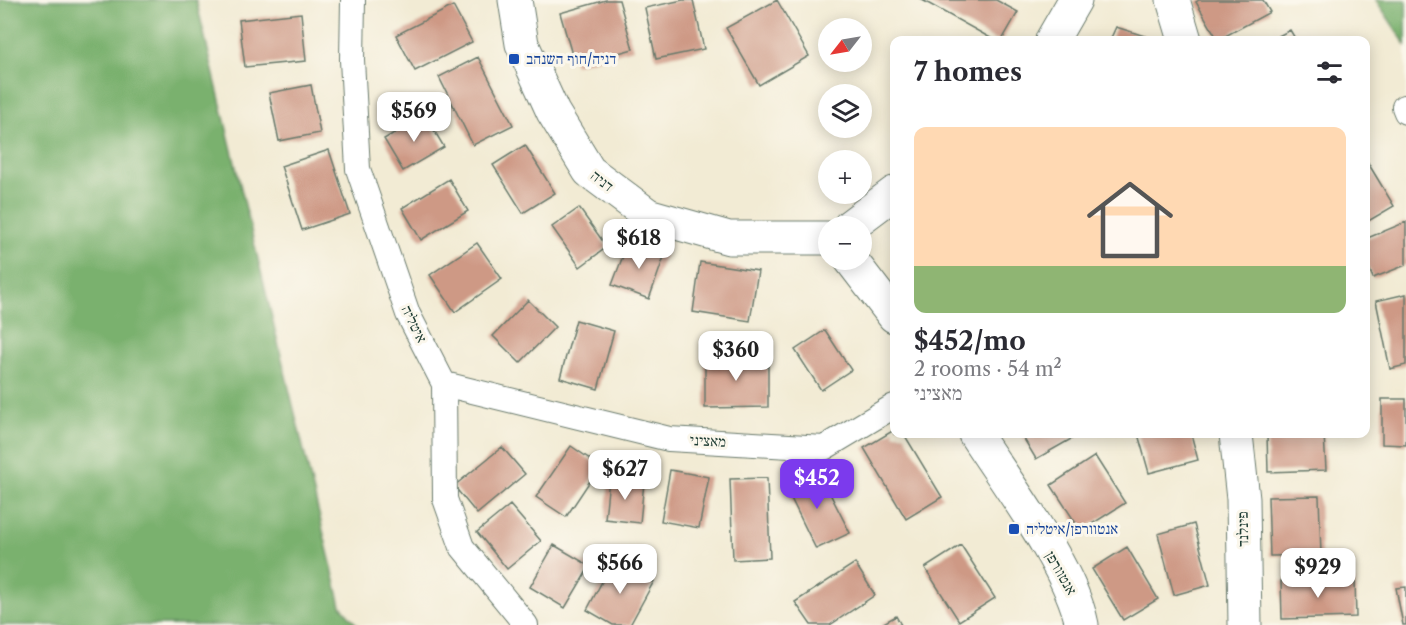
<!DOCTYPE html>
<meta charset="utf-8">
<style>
body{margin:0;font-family:"Libre Caslon Text","Frank Ruhl Libre",serif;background:#f2f2f3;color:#2b2b33;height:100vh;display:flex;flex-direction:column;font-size:22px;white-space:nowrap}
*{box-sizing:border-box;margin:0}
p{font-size:20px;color:#7c7c81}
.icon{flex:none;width:33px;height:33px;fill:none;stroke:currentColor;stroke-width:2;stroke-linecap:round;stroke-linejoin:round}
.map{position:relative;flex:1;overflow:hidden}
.sheet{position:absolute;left:890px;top:36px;width:480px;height:402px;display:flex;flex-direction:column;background:#fff;border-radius:12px;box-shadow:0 3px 15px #0003}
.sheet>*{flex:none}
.needle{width:39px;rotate:239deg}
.fabs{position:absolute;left:818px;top:18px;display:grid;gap:12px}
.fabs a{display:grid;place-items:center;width:54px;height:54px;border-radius:50%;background:#fff;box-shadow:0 3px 15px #0003;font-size:30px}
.price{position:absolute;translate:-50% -51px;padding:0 14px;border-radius:12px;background:#fff;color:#222;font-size:20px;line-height:39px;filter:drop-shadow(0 2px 3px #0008)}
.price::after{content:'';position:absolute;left:50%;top:36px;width:18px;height:14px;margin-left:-9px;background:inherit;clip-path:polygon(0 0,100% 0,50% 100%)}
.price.selected{background:#7c3aed;color:#fff}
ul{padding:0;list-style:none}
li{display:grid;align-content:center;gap:12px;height:318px;padding:0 24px}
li+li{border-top:2px solid #e1e1e2}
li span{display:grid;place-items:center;height:186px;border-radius:12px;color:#555}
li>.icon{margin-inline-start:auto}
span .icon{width:108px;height:108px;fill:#fffc;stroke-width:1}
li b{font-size:26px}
h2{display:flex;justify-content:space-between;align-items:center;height:72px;padding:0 24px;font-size:26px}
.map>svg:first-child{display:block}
.forest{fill:#7ab16e;stroke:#4c7751;stroke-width:1.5}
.building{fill:#ce9985}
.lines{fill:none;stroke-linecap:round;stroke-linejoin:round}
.street-casing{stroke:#697a6c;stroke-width:26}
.secondary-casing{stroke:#697a6c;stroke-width:35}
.street{stroke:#fff;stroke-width:24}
.secondary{stroke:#fff;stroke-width:33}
.transit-dot{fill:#1a4fb4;stroke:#fbf7ec;stroke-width:2}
.labels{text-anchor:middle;stroke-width:6;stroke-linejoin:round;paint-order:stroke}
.transit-label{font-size:15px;fill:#164399;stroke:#fbf7ec;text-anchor:start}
.street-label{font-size:15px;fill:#1f3d34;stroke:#fbf7ec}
</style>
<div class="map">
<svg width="1406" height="625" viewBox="0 0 1406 625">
<rect width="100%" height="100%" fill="#fbf7ec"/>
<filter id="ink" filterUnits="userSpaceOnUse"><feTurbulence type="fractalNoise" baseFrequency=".0167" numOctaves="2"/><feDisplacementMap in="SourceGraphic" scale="12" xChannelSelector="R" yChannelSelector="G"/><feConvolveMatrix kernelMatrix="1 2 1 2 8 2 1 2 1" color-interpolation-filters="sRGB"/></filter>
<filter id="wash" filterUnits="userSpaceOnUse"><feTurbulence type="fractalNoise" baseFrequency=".008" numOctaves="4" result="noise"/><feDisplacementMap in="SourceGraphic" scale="24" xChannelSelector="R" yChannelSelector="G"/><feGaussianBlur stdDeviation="1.35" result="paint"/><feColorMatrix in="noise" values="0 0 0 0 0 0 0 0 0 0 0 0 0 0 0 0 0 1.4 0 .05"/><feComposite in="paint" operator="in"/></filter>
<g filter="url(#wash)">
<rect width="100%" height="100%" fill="#f2ebd4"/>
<!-- forest -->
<path class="forest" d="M0,0H196L341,606L357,625H0Z
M1376,0H1406V45Z"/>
<g id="blocks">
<!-- building -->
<path class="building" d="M606,0H619L633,49L575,65L560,13Z
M683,0H693L704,49L656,59L645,8Z
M777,0L809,56L759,85L726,28Z
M922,0H996L1018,12L1002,40H994Z
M1199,0H1263L1270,12L1218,40L1196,2Z
M453,6L472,42L415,71L396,35Z
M301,13L306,61L245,67L239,20Z
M1116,27L1148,37V40H1110Z
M1290,30L1296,40H1271Z
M478,57L513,125L473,145L439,77Z
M311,85L320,133L279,141L269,93Z
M425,115L444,147L403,171L384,139Z
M525,145L555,193L523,213L493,165Z
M329,150L350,214L302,230L281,166Z
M1365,158L1394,206L1365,223Z
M449,179L468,211L421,240L402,208Z
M579,208L607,247L580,267L552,227Z
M1406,222V265L1373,278L1365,258V239Z
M629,240L665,254L649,299L612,285Z
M477,243L502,279L455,312L430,275Z
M700,262L758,271L750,321L693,312Z
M1406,294V365L1390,369L1376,301Z
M528,300L555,327L520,363L493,336Z
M576,320L614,331L598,389L560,378Z
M825,330L851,370L821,390L795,350Z
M705,357H768V407L705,408Z
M1382,399H1406V445L1382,444Z
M894,430V434H904L942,497L906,519L864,448Z
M1021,434H1080L1036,459Z
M1138,434H1191L1198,460L1149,473Z
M1267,434H1324L1326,470L1268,472Z
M571,446L600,466L566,517L536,497Z
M502,447L525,474L477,514L454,486Z
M1095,456L1125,503L1081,531L1051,485Z
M670,470L709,477L699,528L661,521Z
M818,470L850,533L816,549L785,486Z
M767,478L770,558L733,560L730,479Z
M609,479L644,482L640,523L605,519Z
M1319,496L1321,555L1270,556L1268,497Z
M510,505L541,541L507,569L477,532Z
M1194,524L1210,585L1174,595L1158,534Z
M554,545L590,566L565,608L530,587Z
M961,545L995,598L959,621L925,568Z
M1127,547L1158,599L1123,620L1092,569Z
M614,559L654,581L630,625H613L587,610Z
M855,563L875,595L830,625H811L795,602Z
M1355,580L1356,617L1282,619L1281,581Z
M1406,587V625H1403L1396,588Z
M896,616L901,625H880Z"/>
</g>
</g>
<g filter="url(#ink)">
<use href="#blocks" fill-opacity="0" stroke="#697a6c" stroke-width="1.5"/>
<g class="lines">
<defs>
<path id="street" d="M353,0L352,60L358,169L408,314L444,384L445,499L462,547L526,625
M1404,107L1406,112
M444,384L669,439L824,448L894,406"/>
<path id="secondary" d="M515,0L522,44L553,112L589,171L648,215L729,238H828
M1173,0L1185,40
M1052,40L1075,0
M850,226L894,193
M851,260L894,316
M975,434C1008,485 1071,568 1082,625
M1236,434L1243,499L1245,625"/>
</defs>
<!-- street casing -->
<use href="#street" class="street-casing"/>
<!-- secondary casing -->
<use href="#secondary" class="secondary-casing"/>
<!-- street -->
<use href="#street" class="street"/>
<!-- secondary -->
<use href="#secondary" class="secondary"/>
</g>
</g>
<!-- markers -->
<g class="transit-dot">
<rect x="508" y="53" width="12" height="12" rx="3"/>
<rect x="1008" y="523" width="12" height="12" rx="3"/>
</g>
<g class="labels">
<!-- transit labels -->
<g class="transit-label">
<text x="526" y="64">דניה/חוף השנהב</text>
<text x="1026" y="534">אנטוורפן/איטליה</text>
</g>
<!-- street labels -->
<g class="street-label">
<text transform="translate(602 181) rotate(38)" y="5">דניה</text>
<text transform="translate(414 324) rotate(64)" y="5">איטליה</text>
<text transform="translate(708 441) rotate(3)" y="5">מאציני</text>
<text transform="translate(1243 529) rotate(-91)" y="5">פינלנד</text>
<text transform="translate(1061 573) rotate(60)" y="5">אנטוורפן</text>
</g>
</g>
</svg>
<div class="fabs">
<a><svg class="needle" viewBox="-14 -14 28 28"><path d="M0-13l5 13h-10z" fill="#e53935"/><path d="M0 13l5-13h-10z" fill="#7c7c81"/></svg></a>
<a><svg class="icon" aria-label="layers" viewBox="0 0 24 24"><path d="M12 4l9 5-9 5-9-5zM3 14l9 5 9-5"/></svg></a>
<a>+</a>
<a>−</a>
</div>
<b class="price" style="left:414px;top:143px">$569</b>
<b class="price" style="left:639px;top:270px">$618</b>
<b class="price" style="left:736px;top:382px">$360</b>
<b class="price" style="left:625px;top:501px">$627</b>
<b class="price selected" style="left:817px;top:510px">$452</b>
<b class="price" style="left:620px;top:595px">$566</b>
<b class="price" style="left:1318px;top:599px">$929</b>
<section class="sheet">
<h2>7 homes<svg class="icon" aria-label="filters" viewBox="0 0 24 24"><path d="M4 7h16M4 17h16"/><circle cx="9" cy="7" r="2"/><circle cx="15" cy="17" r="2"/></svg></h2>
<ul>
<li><span style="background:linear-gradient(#ffd9b3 75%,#8fb573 0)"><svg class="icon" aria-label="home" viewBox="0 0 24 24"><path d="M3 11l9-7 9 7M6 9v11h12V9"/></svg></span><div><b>$452/mo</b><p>2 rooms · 54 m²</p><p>מאציני</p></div></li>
</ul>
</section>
</div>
